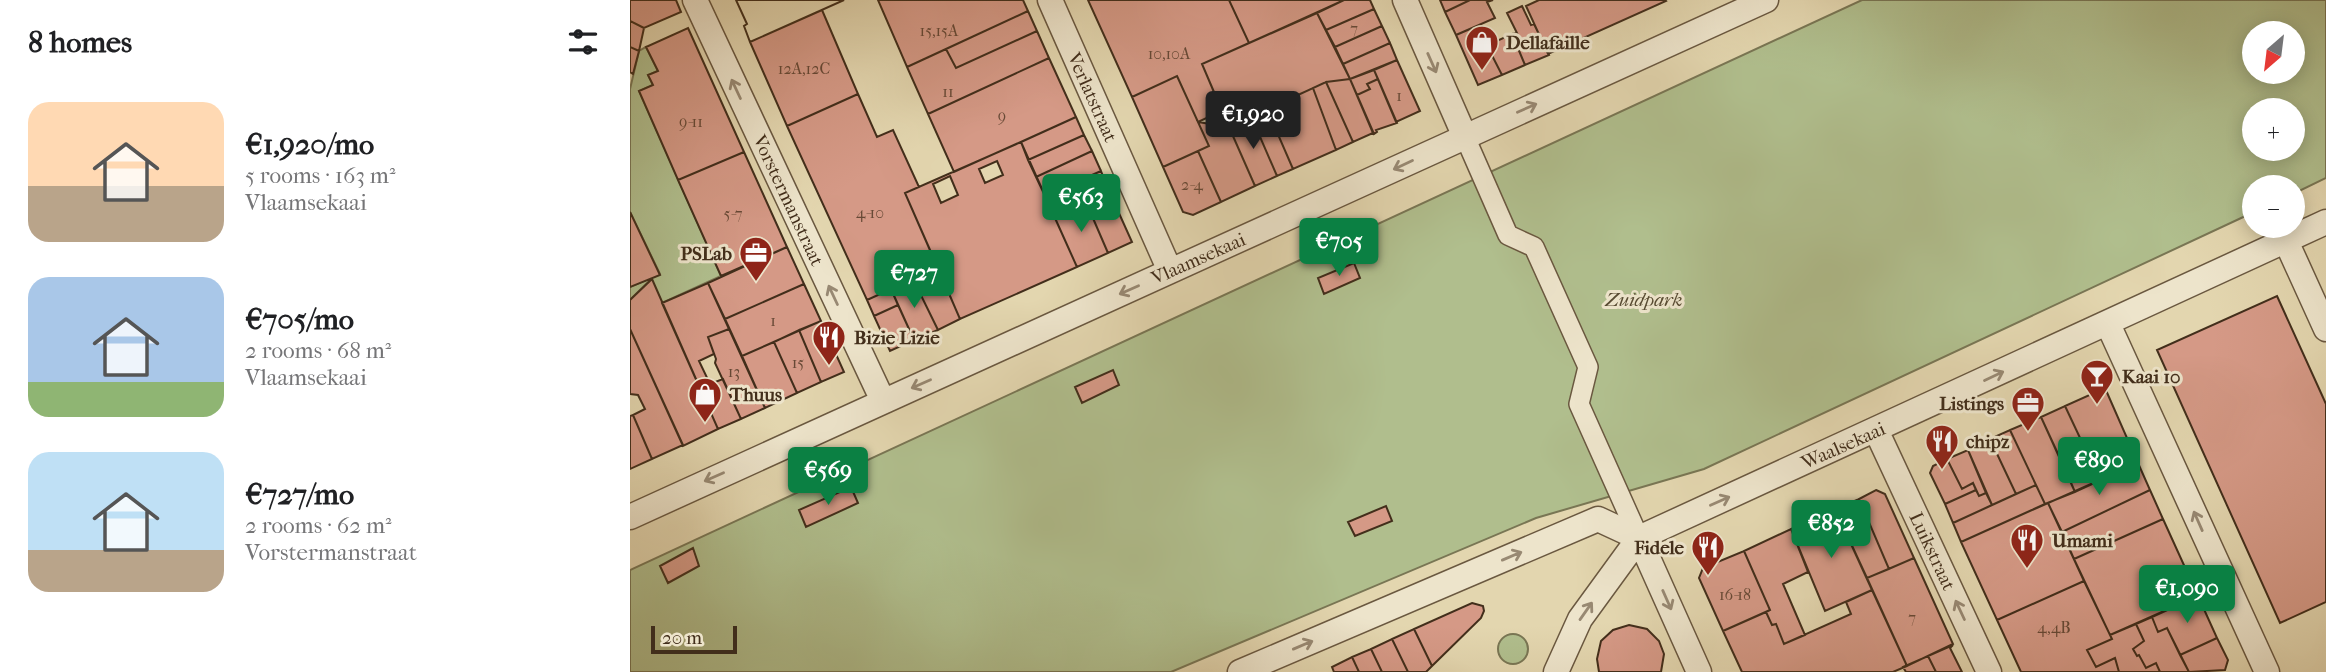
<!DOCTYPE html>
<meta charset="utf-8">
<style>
body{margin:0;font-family:"IM FELL French Canon",serif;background:#f2f2f2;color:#202124;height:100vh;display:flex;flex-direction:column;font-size:26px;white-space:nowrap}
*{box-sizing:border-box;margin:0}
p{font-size:23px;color:#757577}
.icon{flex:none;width:38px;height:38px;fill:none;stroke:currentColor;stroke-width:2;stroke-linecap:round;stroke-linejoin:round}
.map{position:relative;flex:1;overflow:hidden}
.drawer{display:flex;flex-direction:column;background:#fff;width:630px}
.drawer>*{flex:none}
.needle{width:46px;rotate:208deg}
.buttons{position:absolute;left:1612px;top:21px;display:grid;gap:14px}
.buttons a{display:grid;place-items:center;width:63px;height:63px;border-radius:50%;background:#fff;box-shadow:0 4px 18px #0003;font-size:35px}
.scale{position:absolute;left:21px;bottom:18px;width:86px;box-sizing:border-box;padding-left:7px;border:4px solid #422e1b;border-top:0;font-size:19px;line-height:24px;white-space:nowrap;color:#422e1b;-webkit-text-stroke:5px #ede4cb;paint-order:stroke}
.price{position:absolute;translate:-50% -60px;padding:0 16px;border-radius:7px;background:#0b8043;color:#fff;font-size:23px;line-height:46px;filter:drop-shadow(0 2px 4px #0008)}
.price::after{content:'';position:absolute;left:50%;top:42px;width:21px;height:16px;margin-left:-10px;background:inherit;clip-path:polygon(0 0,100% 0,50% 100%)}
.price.on{background:#222;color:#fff}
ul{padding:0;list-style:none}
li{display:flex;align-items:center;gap:21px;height:175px;padding:0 28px}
li span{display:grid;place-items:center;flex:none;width:196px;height:140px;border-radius:21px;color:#555}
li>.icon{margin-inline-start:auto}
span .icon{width:84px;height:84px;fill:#fffc;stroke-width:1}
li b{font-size:30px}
h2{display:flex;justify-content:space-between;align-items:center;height:84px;padding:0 28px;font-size:30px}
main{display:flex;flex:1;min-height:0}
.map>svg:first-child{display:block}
.green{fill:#b0be8d;stroke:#797654;stroke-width:2;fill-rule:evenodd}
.building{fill:#d59986;stroke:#422e1b;stroke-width:2;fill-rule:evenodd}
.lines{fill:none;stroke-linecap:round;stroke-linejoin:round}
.pedestrian-casing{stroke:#6a5840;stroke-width:22}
.minor-casing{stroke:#6a5840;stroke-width:27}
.pedestrian{stroke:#ede4cb;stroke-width:19}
.minor{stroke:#ede4cb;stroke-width:24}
.oneway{stroke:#988973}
.labels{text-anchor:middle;stroke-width:6;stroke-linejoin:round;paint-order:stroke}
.number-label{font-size:16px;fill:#674936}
.poi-label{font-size:19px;font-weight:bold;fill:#422e1b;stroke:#ede4cb;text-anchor:start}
.street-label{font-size:19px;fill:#422e1b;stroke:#ede4cb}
.park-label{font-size:19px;font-style:italic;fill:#584b32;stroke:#ede4cb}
</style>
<main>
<section class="drawer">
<h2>8 homes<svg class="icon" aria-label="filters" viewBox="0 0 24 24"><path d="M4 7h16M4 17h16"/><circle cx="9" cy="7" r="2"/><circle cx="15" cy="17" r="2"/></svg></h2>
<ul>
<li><span style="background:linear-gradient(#ffd9b3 60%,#b9a48a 0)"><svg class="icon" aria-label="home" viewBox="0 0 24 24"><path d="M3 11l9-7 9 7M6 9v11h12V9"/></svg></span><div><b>€1,920/mo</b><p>5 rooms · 163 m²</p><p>Vlaamsekaai</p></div></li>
<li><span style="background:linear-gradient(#a9c7e8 75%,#8fb573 0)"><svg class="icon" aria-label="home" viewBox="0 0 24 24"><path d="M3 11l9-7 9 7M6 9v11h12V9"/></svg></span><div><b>€705/mo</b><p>2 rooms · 68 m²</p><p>Vlaamsekaai</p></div></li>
<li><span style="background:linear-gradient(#bfe0f5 70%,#b9a48a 0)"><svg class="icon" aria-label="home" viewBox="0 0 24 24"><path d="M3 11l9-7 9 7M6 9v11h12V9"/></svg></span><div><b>€727/mo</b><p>2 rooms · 62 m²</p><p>Vorstermanstraat</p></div></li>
</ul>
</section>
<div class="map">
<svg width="1696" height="672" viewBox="0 0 1696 672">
<rect width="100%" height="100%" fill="#e3d6af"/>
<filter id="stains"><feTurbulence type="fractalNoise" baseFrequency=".00286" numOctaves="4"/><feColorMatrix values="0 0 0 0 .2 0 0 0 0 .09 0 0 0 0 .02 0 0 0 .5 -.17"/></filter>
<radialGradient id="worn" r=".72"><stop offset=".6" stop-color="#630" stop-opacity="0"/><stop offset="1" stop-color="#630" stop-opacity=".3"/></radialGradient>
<!-- green -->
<path class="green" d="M1232,0H1696V178L1663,194L1662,187H1624V212L1074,469L906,518L541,672H0V570ZM1624,33H1662V72H1624ZM1624,110H1662V149H1624Z
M16,47L28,71L18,75L23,85L9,91L91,276L32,303L21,279L0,300V287L30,274L0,212V89L9,51Z
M868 649a15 15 0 1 1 30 0a15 15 0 1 1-30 0Z"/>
<!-- building -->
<path class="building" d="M0,0H46L51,12L14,28L0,21Z
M106,0H214L120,42L114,26L117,24Z
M106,0H214L120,42L114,26L117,24Z
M248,0H393L398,11L277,67Z
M458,0H599L619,43L572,64L592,111L568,122L547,76L502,97Z
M599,0H714L619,43Z
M714,0H740L744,9L696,30L687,13Z
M810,0H840L815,12Z
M840,0H863L857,2L865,18L826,35L815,12Z
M909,0H1035L1036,1L918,54L896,6Z
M892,6L901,25L904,24L919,55L895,65L882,34L887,33L877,13Z
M744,9L752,26L705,47L696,30Z
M192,10L228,94L157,126L120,42Z
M398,11L407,31L326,68L316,49Z
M687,13L720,79L696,82L599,127L572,64Z
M0,21L14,28L9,51L0,47Z
M752,26L760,43L713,64L705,47Z
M847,26L872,75L848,85L826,35Z
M58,28L114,152L48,180L9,91L23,85L18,75L28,71L16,47Z
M407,31L419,58L298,114L277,67L316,49L326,68Z
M863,32L867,41L882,34L895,65L872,75L852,36Z
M760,43L767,60L720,79L713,64Z
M0,47L9,51L3,74L0,72Z
M419,58L446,117L324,172L298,114Z
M767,60L790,111L766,122L744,70Z
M744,70L748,79L737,84L740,89L727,95L720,79Z
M547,76L579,146L533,167L502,97Z
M720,79L743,133L723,142L696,82Z
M748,79L767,123L746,130L747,132L744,134L727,95L740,89L737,84Z
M696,82L723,142L706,150L683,88Z
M683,88L706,150L663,169L637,109Z
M228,94L247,137L263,130L289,187L275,193L308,268L237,300L157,126Z
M637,109L663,169L647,176L621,116Z
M621,116L647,176L625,186L599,127Z
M446,117L454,135L398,160L391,142Z
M568,122L599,127L625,186L591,202L568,151L579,146Z
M454,135L462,151L406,177L398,160Z
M391,142L447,267L330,319L275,193ZM367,161L373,175L355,183L349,169ZM320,176L328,195L311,203L303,184Z
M462,151L471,171L415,196L406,177Z
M568,151L591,202L563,215L553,212L533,167Z
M114,152L157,247L91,276L48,180Z
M471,171L479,191L424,216L415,196Z
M479,191L502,242L478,253L456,202Z
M456,202L478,253L447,267L424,216Z
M0,212L30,275L0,287Z
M157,247L174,284L95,319L78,283Z
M724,263L730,278L694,294L688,278Z
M308,268L330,319L308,330L283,279Z
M22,279L88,429L53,446L0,329V300Z
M283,279L308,330L284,340L261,289Z
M78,283L99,329L78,337L84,354L69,361L80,384L93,379L111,419L88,429L32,303Z
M174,284L191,321L112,356L95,319Z
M261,289L268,305L244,316L237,300Z
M1647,296L1696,404V602L1650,623L1527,350Z
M268,305L284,340L260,351L244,316Z
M191,321L214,372L191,382L169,330Z
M0,329L53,445L22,459L3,415L15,409L8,395L0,394Z
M99,329L135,408L111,419L85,363L86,359L78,337Z
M169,330L191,382L167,393L144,342Z
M144,342L167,393L135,408L112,356Z
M483,370L489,385L452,403L445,387Z
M1475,388L1497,438L1459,457L1435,406Z
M1435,406L1459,457L1435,469L1411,417Z
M3,415L22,459L0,469V416Z
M1411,417L1445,492L1415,504L1380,430Z
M1380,430L1406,485L1386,494L1360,439Z
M1497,438L1508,463L1445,492L1435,469Z
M1360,439L1386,494L1362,505L1338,450Z
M1338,450L1356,493L1349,496L1343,483L1332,489L1317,459Z
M1317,459L1332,489L1343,483L1346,490L1315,504L1300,473L1303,466Z
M1508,463L1520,490L1432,532L1418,503Z
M1406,485L1415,504L1331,542L1323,523Z
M221,487L228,503L176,527L169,510Z
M1246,490L1255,494L1284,558L1259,569L1229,499Z
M1346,490L1349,496L1356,493L1362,505L1323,523L1315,504Z
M1520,490L1533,519L1444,559L1432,532Z
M1229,499L1259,569L1237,578L1205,509Z
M1418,503L1454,581L1367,620L1331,542Z
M756,506L762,521L725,536L718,522Z
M1205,509L1242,590L1195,611L1161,529Z
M1533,519L1568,596L1480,635L1444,559Z
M1161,529L1178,572L1153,584L1175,635L1154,644L1146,624L1142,625L1136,612L1140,610L1114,551Z
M63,548L69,566L38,583L30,566Z
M1114,551L1140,610L1093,631L1069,578L1073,568Z
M1284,558L1323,644L1277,666L1237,578Z
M1454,581L1482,639L1457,650L1466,667L1485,658L1489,672H1391L1367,620Z
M1242,590L1277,666L1263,672H1112L1093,631L1136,612L1142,625L1146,624L1154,644L1221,614L1216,602Z
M1568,596L1587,638L1550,655L1537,628L1528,632L1522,617Z
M842,603L853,606L854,611L851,618L802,666L784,629Z
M1522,617L1528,632L1537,628L1559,672H1530L1526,663L1516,668L1509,655L1507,656L1503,649L1514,641L1506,624Z
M1506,624L1514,641L1503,649L1507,656L1509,655L1516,668L1526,663L1530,672H1489L1485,658L1466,667L1457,650L1482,639L1480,635Z
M999,625L1017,629L1029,641L1034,654L1031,672H969L967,659L971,641L983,630Z
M784,629L802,666L796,672H778L762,639Z
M1587,638L1598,660L1595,670L1559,672L1550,655Z
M762,639L778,672H752L741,649Z
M1323,645L1320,648L1332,672H1306L1298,656Z
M741,649L752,672H729L722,657Z
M1298,656L1306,672H1276L1273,667Z
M722,657L729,672H704L702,667Z"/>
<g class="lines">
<defs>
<path id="pedestrian" d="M835,137L878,235L904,247L958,367L949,404L1009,538"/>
<path id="minor" d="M65,0L253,401
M420,0L540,271
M775,0L835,137
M1656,241L1696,329
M1478,324L1637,672
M1246,430L1359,672
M0,517L1136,0
M610,672L968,519L1009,538L1696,222
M926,672L950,619L1009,538L1069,672"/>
</defs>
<!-- pedestrian casing -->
<use href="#pedestrian" class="pedestrian-casing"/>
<!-- minor casing -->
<use href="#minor" class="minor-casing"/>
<!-- pedestrian -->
<use href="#pedestrian" class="pedestrian"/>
<!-- minor -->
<use href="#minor" class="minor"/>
</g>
<!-- one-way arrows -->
<defs><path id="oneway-shaft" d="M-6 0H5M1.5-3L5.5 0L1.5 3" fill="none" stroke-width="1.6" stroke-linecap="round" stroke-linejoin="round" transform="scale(1.75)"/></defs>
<g class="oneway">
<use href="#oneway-shaft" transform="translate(802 63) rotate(66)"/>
<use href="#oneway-shaft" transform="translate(106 89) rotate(-115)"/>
<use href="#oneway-shaft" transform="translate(897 108) rotate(-24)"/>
<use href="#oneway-shaft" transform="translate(773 165) rotate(155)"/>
<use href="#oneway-shaft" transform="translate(499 290) rotate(156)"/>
<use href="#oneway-shaft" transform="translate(203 295) rotate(-115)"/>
<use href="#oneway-shaft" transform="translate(1364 376) rotate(-25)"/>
<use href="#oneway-shaft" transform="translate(291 384) rotate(156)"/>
<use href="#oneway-shaft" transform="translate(84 477) rotate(156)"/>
<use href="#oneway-shaft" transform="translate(1090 501) rotate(-24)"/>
<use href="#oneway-shaft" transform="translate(1568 521) rotate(-114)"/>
<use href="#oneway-shaft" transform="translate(882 556) rotate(-23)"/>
<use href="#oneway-shaft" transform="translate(1037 600) rotate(66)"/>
<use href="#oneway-shaft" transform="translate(1330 610) rotate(-115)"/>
<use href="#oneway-shaft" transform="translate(956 611) rotate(-55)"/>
<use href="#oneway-shaft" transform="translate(673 645) rotate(-23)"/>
</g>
<!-- icons -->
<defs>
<symbol id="shop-pin" viewBox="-11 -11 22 30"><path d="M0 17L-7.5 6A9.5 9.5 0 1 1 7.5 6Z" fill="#8f2418" stroke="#ede4cb"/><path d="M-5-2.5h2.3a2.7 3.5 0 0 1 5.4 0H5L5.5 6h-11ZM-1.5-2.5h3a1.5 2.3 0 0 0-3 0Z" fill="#fff"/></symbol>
<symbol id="office-pin" viewBox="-11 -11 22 30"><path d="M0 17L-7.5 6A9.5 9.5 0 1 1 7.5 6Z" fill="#8f2418" stroke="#ede4cb"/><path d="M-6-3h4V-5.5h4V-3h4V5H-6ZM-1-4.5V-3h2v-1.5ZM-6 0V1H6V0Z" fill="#fff"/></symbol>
<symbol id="restaurant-pin" viewBox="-11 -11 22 30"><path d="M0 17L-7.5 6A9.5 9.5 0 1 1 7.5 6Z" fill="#8f2418" stroke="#ede4cb"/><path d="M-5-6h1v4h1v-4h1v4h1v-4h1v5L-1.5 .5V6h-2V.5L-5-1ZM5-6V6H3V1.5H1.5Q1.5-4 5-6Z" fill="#fff"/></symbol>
<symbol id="bar-pin" viewBox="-11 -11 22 30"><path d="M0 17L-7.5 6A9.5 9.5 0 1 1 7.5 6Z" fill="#8f2418" stroke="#ede4cb"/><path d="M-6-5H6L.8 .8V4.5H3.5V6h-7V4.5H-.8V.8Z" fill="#fff"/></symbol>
</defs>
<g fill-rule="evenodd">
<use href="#shop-pin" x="833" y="23" width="38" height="52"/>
<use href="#office-pin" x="107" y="234" width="38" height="52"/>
<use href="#restaurant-pin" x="180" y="318" width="38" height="52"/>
<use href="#bar-pin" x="1448" y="357" width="38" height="52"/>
<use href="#shop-pin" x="56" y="375" width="38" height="52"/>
<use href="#office-pin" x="1379" y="384" width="38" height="52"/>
<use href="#restaurant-pin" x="1293" y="422" width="38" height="52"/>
<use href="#restaurant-pin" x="1378" y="521" width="38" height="52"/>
<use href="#restaurant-pin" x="1059" y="528" width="38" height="52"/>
</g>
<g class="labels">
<!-- number labels -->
<g class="number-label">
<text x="724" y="34">7</text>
<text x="309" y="36">15,15A</text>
<text x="539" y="59">10,10A</text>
<text x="174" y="74">12A,12C</text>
<text x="318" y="97">11</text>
<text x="769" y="101">1</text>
<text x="372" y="121">9</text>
<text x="61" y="127">9-11</text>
<text x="562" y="190">2-4</text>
<text x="240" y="218">4-10</text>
<text x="103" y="219">5-7</text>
<text x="143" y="326">1</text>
<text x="168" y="368">15</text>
<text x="104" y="377">13</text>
<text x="1105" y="600">16-18</text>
<text x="1282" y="623">7</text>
<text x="1424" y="633">4,4B</text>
</g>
<!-- poi labels -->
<g class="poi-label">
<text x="876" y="49">Dellafaille</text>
<text x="102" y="260" text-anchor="end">PSLab</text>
<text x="224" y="344">Bizie Lizie</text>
<text x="1492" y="383">Kaai 10</text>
<text x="100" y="401">Thuus</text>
<text x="1374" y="410" text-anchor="end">Listings</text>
<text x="1336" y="448">chipz</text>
<text x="1422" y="547">Umami</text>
<text x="1054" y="554" text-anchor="end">Fidele</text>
</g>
<!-- street labels -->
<g class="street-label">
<text transform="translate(463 97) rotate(66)" y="7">Verlatstraat</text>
<text transform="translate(159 200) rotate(65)" y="7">Vorstermanstraat</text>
<text transform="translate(568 258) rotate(-24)" y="7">Vlaamsekaai</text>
<text transform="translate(1213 445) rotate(-24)" y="7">Waalsekaai</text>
<text transform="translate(1303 551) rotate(65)" y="7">Luikstraat</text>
</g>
<!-- park labels -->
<g class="park-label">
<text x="1014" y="306">Zuidpark</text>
</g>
</g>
<rect width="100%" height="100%" filter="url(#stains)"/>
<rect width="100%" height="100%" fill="url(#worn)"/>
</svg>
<div class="buttons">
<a><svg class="needle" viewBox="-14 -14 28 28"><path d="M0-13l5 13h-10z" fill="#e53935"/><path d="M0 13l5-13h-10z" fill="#757577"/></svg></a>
<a>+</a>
<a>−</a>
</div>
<div class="scale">20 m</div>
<b class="price on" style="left:623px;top:151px">€1,920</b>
<b class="price" style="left:451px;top:234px">€563</b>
<b class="price" style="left:709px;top:278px">€705</b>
<b class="price" style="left:284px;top:310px">€727</b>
<b class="price" style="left:1469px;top:497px">€890</b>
<b class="price" style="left:198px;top:507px">€569</b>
<b class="price" style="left:1201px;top:560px">€852</b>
<b class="price" style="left:1557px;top:625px">€1,090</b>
</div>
</main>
